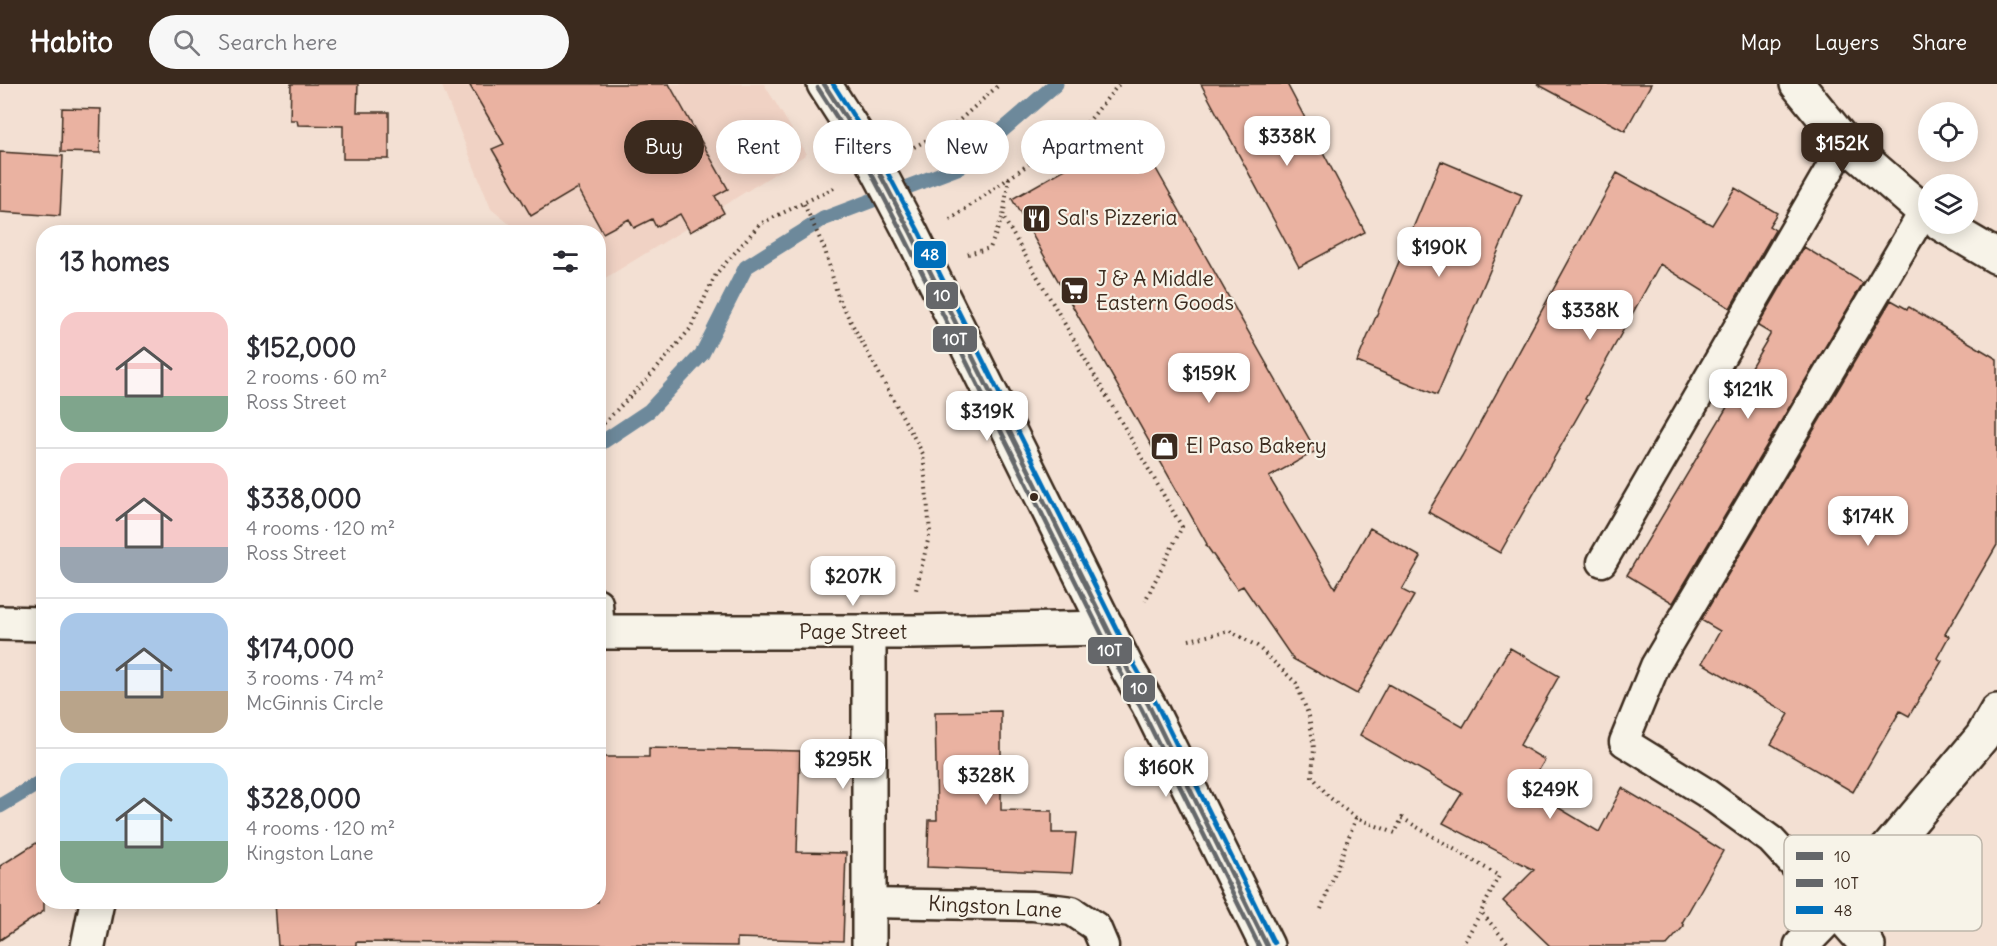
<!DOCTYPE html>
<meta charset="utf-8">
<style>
body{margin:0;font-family:Delius,sans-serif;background:#f7f7f7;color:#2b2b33;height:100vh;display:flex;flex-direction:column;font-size:22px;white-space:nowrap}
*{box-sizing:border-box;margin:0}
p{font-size:20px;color:#7c7c81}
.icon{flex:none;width:33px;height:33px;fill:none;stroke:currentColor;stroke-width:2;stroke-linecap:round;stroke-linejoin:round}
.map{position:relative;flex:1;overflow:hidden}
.details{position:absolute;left:36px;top:141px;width:570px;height:684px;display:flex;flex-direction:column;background:#fff;border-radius:24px;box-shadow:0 3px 15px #0003}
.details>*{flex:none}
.banner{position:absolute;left:624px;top:36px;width:570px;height:54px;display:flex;gap:12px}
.buttons{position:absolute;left:1918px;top:18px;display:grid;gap:12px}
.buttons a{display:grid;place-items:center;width:60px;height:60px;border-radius:50%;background:#fff;box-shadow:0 3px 15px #0003;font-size:30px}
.price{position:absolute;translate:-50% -51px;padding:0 14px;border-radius:12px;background:#fff;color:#222;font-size:20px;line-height:39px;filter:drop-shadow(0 2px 3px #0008)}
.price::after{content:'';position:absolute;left:50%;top:36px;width:18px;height:14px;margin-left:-9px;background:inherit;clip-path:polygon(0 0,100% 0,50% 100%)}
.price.current{background:#3b2a1e;color:#fff}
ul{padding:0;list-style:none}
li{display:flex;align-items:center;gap:18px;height:150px;padding:0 24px}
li+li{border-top:2px solid #e1e1e2}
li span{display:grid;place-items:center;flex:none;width:168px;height:120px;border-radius:18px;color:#555}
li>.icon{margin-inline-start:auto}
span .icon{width:72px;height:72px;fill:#fffc;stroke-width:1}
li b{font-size:26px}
h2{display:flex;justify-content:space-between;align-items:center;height:72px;padding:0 24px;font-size:26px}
.chip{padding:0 21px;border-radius:27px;background:#fff;box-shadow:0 3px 15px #0003;font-size:21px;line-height:54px}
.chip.current{background:#3b2a1e;color:#fff}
header{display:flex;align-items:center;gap:36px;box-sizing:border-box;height:84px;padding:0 30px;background:#3b2a1e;color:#fff}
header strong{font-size:28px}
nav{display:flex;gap:33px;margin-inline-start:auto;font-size:21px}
.search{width:420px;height:54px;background:#f7f7f7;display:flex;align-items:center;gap:15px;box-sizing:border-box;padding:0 21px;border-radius:33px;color:#7c7c81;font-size:22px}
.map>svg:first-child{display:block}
.built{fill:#f0d2c4}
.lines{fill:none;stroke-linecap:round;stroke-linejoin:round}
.stream{stroke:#6d899b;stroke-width:15}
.building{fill:#eab2a1;stroke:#3b2a1e;stroke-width:1.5}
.lane-casing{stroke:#3b2a1e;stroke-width:33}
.street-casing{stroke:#3b2a1e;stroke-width:38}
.secondary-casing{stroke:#3b2a1e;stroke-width:38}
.path{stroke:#3b2a1e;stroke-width:4;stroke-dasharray:1.5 4.5;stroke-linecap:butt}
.lane{stroke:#f7f3e8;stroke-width:28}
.street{stroke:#f7f3e8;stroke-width:33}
.secondary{stroke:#f7f3e8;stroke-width:33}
.secondary-bridge-casing{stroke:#3b2a1e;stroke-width:38;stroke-linecap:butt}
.secondary-bridge{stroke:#f7f3e8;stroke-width:33}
.bus-1-casing{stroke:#f7f3e8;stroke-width:9}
.bus-2-casing{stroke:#f7f3e8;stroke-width:9}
.bus-3-casing{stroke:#f7f3e8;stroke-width:9}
.bus-1{stroke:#65676a;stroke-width:4.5}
.bus-2{stroke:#65676a;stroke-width:4.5}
.bus-3{stroke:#006fba;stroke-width:4.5}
.bus-dot{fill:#3b2a1e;stroke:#f7f3e8;stroke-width:2}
.labels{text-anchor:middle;stroke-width:4.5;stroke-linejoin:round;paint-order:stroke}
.poi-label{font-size:21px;fill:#3b2a1e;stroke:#f7f3e8;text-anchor:start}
.street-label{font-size:21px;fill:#3b2a1e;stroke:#f7f3e8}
.key{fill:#f7f3e8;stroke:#bfb7ab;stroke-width:1.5}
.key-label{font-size:16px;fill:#3b2a1e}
.line-badge{stroke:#f7f3e8;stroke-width:2}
.badge-label{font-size:16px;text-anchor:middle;font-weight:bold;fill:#fff}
</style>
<header>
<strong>Habito</strong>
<div class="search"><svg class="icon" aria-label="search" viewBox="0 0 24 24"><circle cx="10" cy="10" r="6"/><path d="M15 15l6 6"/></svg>Search here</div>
<nav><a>Map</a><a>Layers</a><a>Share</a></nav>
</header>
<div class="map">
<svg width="1997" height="862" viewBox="0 0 1997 862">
<rect width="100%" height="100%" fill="#f3e0d3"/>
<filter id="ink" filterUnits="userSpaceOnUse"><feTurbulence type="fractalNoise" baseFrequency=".0167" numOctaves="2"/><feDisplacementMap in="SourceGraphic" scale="12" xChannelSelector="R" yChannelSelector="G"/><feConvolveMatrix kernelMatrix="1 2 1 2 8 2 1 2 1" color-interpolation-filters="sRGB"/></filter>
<g filter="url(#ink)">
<!-- built -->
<path class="built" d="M441,0H764L807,70L599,198L598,148H519L491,125Z"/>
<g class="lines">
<!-- stream -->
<path class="stream" d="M598,361L649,327L702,270L746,183L823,135L960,83L1056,0
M0,722L44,696"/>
</g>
<!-- building -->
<path class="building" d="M291,0H358L357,28H389V75H343V42L298,41L297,36H290Z
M469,0H669L728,105L715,112L724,129L690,148L680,130L656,143L652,135L634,144L629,135L603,149L578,104L531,132L492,65L504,60Z
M1201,0H1287L1365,148L1299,183Z
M1537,0H1651L1625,47Z
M62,24L101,25L100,69L61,68Z
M1134,46L1316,367L1269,393L1335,504L1370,444L1421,473L1402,506L1414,512L1357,610L1293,575L1243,502L1237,505L1206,461L1207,460L1012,115Z
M0,68L63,72L60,132L0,128Z
M1441,77L1522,111L1437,311L1357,278Z
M1617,89L1712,141L1735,104L1777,129L1769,142L1775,146L1730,224L1660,180L1585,315L1587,316L1500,469L1428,428L1462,372Z
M1804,163L1863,199L1673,519L1627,491L1770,251V249L1758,242Z
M1891,216L1907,225L1909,223L1997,275V461L1945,550L1949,552L1937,574L1942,577L1909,632L1900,627L1853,708L1771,660L1789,630L1702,579L1720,547L1701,536Z
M1510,564L1559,592L1520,661L1545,676L1527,705L1599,748L1622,704L1664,729L1723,767L1682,839L1684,842L1666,862H1550L1503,817L1534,786L1443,739L1462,709L1360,651L1388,600L1463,643Z
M1001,627V726L1052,727V749H1076L1072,789L927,783L929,736H937L935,628Z
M649,664L800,667L797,768L846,769L843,857L737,854V862L356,858V862H278L275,818H598L601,722H598V673H649Z
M44,754V827L0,856V782Z"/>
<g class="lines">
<defs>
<path id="lane" d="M1602,478L1845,59
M598,519L600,548
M868,819L1033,822L1072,827L1096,843L1104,862
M1836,826L1771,756L1705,708L1624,658L1655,582L1923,129"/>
<path id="street" d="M1797,0L1845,59L1929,132
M1941,140L1997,173
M0,539L44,540
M598,548H914L1108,544
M869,548V862
M1836,826L1868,862
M88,862L97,818
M1801,862L1836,826L1982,653L1997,627"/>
<path id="secondary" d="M824,0L872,75
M911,149L1128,586L1148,620L1267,862"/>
</defs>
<!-- lane casing -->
<use href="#lane" class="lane-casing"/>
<!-- street casing -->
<use href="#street" class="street-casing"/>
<!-- secondary casing -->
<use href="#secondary" class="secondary-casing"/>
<!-- path -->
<path class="path" d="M914,63L953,42L1000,0
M1009,94L1003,133L1182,443L1145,517
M804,120L825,166L839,216L923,370L930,448L916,506
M950,136L1088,38L1119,0
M968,170L990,164L1002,134
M598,341L604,339L653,289L690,245L716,190L760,140L838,102
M1189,556L1230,547L1257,562L1296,599L1309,632L1314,664L1312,692L1329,713L1356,734L1395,749L1402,734L1499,792L1481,828L1510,862
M1321,825L1356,734
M1462,862L1481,828"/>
<!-- lane -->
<use href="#lane" class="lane"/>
<!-- street -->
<use href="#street" class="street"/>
<!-- secondary -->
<use href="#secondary" class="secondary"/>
<defs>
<path id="secondary-bridge" d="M872,75L911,149"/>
</defs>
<!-- secondary-bridge casing -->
<use href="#secondary-bridge" class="secondary-bridge-casing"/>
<!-- secondary-bridge -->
<use href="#secondary-bridge" class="secondary-bridge"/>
<defs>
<path id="bus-1" d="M824,0L872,75L911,149L1128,586L1148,620L1267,862"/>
<path id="bus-2" d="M818,4L866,79L904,152L1121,589L1141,624L1259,862"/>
<path id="bus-3" d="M833,0L878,71L918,146L1135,582L1155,617L1274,859"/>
</defs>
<!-- bus-1 casing -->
<use href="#bus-1" class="bus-1-casing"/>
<!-- bus-2 casing -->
<use href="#bus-2" class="bus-2-casing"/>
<!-- bus-3 casing -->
<use href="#bus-3" class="bus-3-casing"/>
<!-- bus-1 -->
<use href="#bus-1" class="bus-1"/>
<!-- bus-2 -->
<use href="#bus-2" class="bus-2"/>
<!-- bus-3 -->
<use href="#bus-3" class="bus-3"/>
</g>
</g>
<!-- icons -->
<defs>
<symbol id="restaurant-square" viewBox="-11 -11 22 22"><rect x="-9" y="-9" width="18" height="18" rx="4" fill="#3b2a1e" stroke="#f7f3e8"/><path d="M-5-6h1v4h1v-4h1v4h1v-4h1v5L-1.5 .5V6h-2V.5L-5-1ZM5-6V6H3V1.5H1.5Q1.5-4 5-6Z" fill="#fff"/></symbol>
<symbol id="supermarket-square" viewBox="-11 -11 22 22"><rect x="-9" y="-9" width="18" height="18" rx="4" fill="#3b2a1e" stroke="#f7f3e8"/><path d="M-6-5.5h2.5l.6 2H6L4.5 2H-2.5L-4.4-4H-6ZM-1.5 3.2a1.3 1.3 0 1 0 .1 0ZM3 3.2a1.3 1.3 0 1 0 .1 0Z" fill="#fff"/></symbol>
<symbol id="shop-square" viewBox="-11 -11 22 22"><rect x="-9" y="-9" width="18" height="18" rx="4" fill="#3b2a1e" stroke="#f7f3e8"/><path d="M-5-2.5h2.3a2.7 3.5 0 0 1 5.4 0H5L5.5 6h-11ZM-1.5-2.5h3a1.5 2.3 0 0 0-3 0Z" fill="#fff"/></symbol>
</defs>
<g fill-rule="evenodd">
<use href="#restaurant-square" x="1020" y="118" width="33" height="33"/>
<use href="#supermarket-square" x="1058" y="190" width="33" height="33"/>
<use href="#shop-square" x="1148" y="346" width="33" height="33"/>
</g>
<!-- markers -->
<circle class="bus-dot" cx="1034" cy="413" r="5"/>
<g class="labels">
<!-- poi labels -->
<g class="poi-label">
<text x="1057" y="141">Sal's Pizzeria</text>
<text x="1096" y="202">J &amp; A Middle<tspan x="1096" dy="24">Eastern Goods</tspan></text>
<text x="1186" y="369">El Paso Bakery</text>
</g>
<!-- street labels -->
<g class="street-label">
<text x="853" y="555">Page Street</text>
<text transform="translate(995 823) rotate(3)" y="7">Kingston Lane</text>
</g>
</g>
<!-- legend -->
<rect x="1784" y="751" width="198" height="96" rx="9" class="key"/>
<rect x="1796" y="768" width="27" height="8" fill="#65676a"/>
<rect x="1796" y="795" width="27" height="8" fill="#65676a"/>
<rect x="1796" y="822" width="27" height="8" fill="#006fba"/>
<g class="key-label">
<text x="1834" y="778">10</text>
<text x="1834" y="805">10T</text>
<text x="1834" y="832">48</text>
</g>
<g class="line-badge">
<rect x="913" y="156" width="34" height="29" rx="6" fill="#006fba"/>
<rect x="925" y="197" width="34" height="29" rx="6" fill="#65676a"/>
<rect x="932" y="241" width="46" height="28" rx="6" fill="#65676a"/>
<rect x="1087" y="552" width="46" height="29" rx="6" fill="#65676a"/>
<rect x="1122" y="590" width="34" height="29" rx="6" fill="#65676a"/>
</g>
<g class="badge-label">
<text x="930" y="176">48</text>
<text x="942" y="217">10</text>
<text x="955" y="261">10T</text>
<text x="1110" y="572">10T</text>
<text x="1139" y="610">10</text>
</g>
</svg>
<div class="buttons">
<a><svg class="icon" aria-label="locate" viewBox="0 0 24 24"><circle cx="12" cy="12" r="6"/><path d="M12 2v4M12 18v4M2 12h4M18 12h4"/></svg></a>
<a><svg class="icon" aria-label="layers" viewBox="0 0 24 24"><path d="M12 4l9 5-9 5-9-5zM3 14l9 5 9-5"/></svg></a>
</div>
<b class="price" style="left:1287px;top:83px">$338K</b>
<b class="price current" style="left:1842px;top:90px">$152K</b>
<b class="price" style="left:1439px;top:194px">$190K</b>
<b class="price" style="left:1590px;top:257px">$338K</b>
<b class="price" style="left:1209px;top:320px">$159K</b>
<b class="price" style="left:1748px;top:336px">$121K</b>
<b class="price" style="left:987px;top:358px">$319K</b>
<b class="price" style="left:1868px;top:463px">$174K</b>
<b class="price" style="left:853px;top:523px">$207K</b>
<b class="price" style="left:843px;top:706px">$295K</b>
<b class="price" style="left:1166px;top:714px">$160K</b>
<b class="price" style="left:986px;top:722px">$328K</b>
<b class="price" style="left:1550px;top:736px">$249K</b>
<div class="banner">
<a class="chip current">Buy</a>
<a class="chip">Rent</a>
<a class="chip">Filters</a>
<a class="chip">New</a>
<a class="chip">Apartment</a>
</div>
<section class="details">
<h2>13 homes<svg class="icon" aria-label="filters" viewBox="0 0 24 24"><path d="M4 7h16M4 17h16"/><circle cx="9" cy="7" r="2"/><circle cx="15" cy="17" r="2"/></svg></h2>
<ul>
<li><span style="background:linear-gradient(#f6c9c9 70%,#7fa58c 0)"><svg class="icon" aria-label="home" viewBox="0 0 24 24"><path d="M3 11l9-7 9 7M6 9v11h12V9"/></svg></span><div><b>$152,000</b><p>2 rooms · 60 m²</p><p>Ross Street</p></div></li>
<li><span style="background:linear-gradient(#f6c9c9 70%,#9aa5b1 0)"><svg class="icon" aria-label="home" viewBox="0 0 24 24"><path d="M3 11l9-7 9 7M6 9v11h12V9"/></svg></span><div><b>$338,000</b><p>4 rooms · 120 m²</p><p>Ross Street</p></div></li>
<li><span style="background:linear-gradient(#a9c7e8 65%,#b9a48a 0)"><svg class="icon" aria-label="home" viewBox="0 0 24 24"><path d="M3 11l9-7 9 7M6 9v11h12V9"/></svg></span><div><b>$174,000</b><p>3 rooms · 74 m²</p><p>McGinnis Circle</p></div></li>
<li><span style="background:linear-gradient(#bfe0f5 65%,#7fa58c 0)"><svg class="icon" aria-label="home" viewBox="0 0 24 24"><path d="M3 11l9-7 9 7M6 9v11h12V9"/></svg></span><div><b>$328,000</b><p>4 rooms · 120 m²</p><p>Kingston Lane</p></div></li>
</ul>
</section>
</div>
